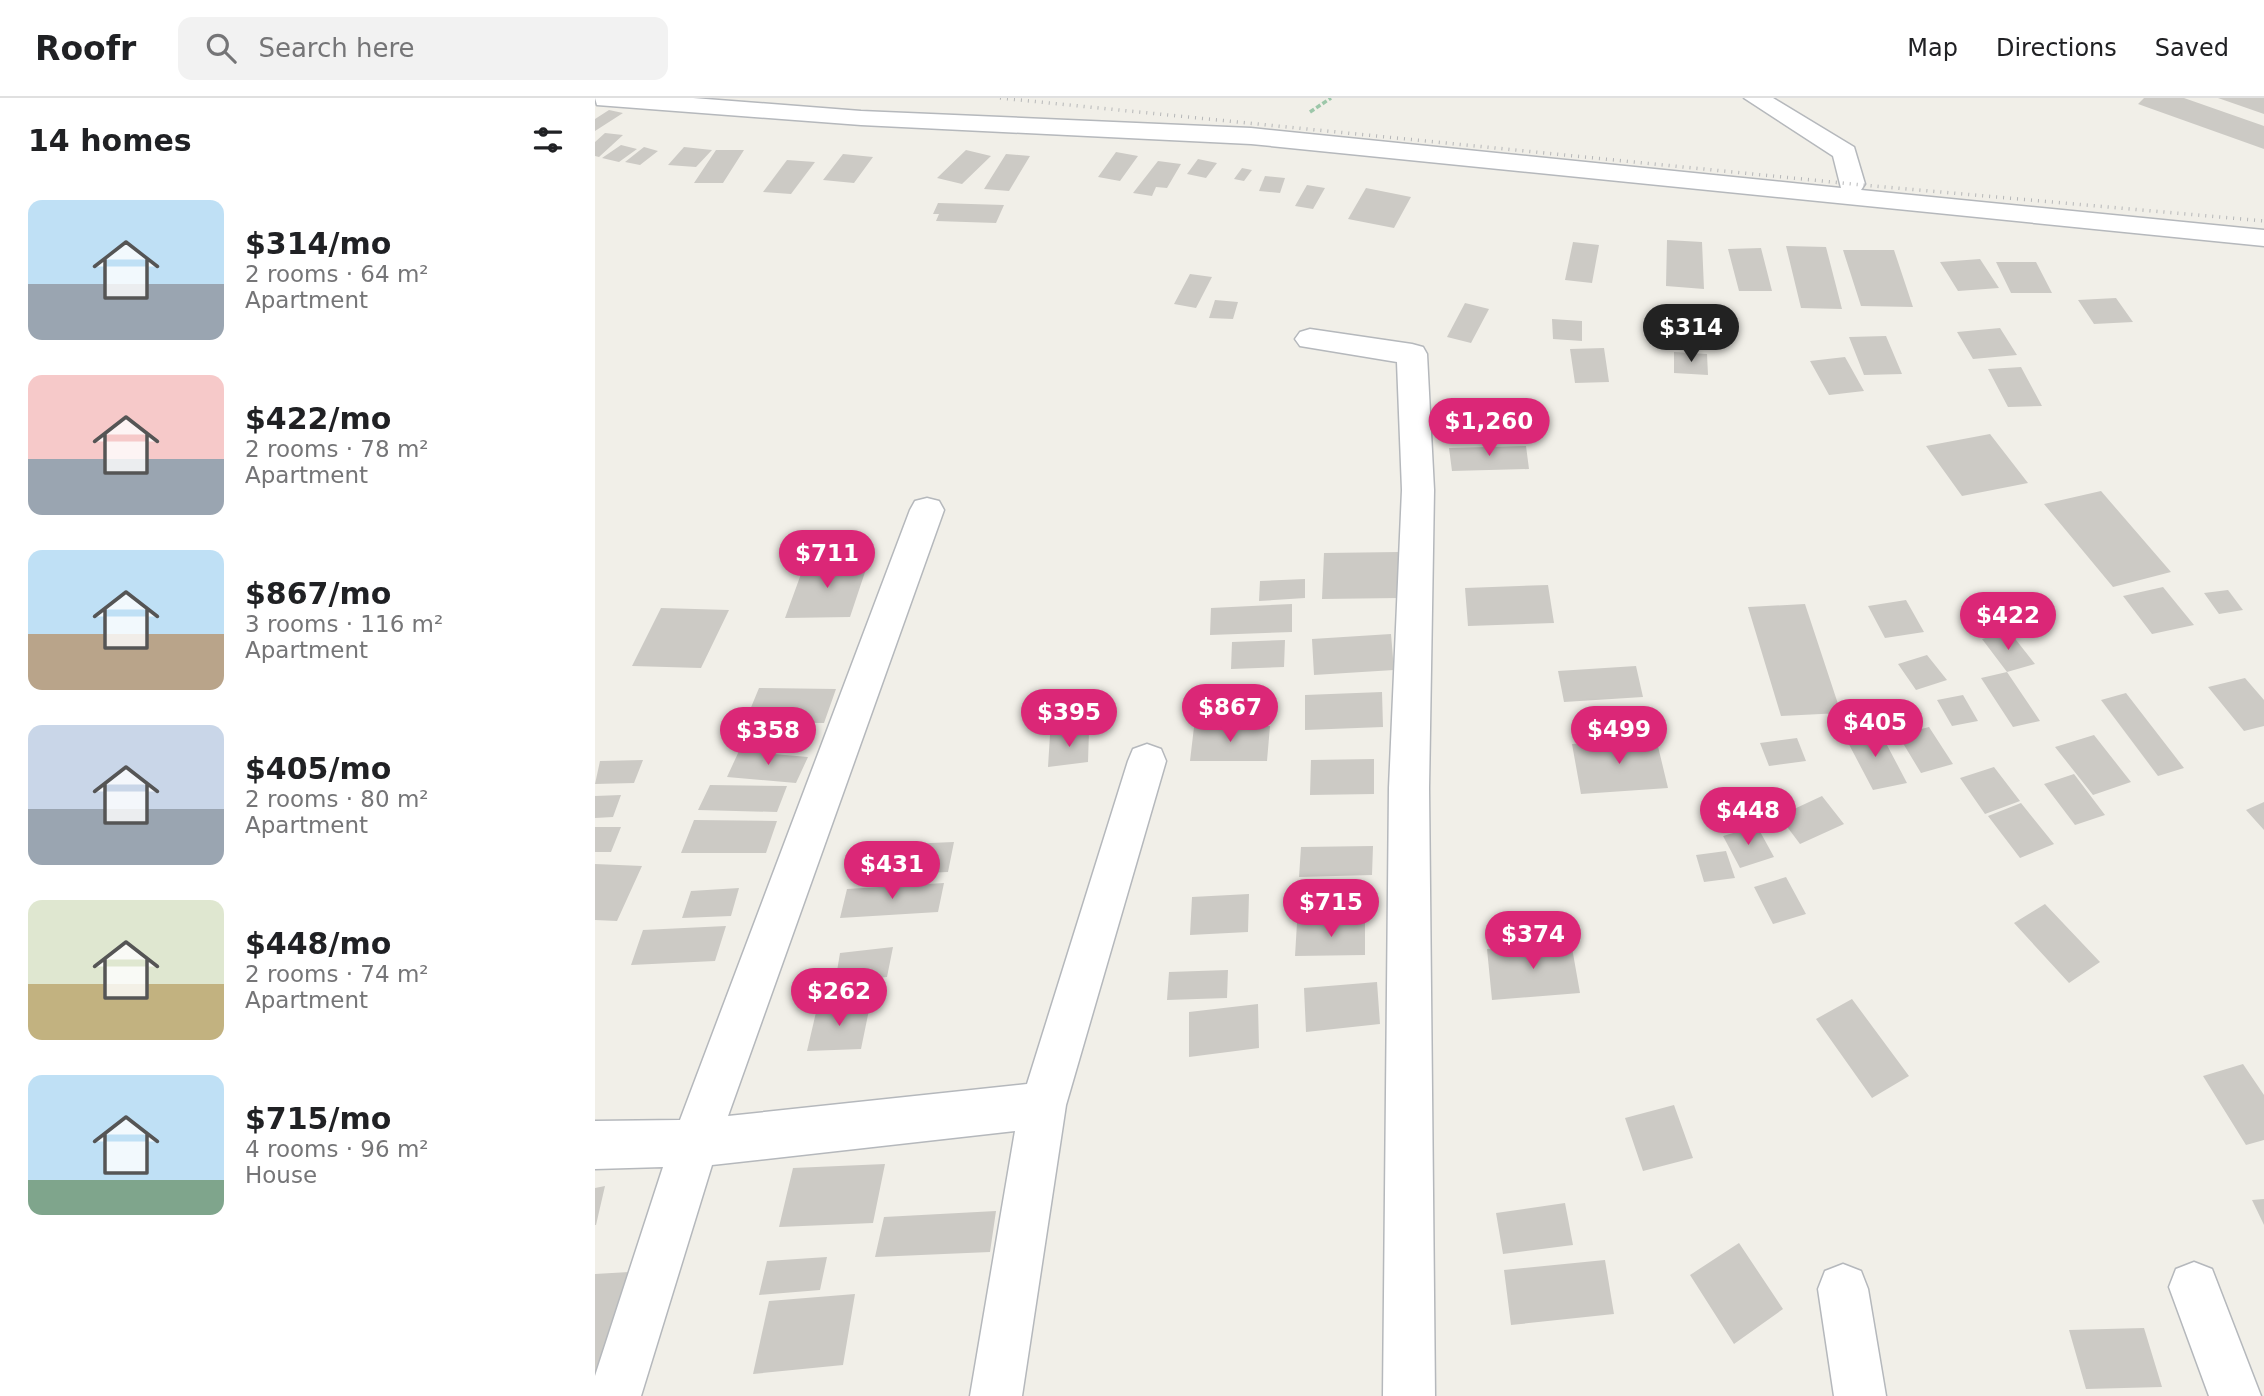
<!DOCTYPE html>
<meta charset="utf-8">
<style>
body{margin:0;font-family:"DejaVu Sans",sans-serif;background:#f2f2f2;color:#202124;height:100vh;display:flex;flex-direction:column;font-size:26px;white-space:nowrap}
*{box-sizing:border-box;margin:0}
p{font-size:23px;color:#757577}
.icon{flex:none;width:38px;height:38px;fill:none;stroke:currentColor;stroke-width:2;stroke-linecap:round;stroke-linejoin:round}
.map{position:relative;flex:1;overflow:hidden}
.panel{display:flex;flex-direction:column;background:#fff;width:595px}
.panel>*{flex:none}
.price{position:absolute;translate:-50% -60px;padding:0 16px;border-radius:24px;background:#db2777;color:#fff;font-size:23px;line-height:46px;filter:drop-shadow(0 2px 4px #0008)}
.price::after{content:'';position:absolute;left:50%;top:42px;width:21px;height:16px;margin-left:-10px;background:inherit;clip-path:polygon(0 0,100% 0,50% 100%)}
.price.current{background:#222;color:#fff}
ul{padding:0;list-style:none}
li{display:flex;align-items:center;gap:21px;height:175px;padding:0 28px}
li span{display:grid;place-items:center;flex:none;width:196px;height:140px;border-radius:14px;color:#555}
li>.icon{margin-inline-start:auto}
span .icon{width:84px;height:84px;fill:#fffc;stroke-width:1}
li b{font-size:30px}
h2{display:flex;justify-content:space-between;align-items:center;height:84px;padding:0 28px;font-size:30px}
header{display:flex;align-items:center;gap:42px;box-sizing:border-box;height:98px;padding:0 35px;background:#fff;border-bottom:2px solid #e0e0e0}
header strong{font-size:33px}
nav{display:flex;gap:38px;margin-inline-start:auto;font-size:24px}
.search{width:490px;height:63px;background:#f2f2f2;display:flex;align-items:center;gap:18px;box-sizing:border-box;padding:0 24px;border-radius:14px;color:#757577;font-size:26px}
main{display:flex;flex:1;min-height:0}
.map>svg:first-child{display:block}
.building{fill:#cccac5}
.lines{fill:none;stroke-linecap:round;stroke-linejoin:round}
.minor-casing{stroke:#b5b8bc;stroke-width:3}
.path{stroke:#9cc7a9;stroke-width:3.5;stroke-dasharray:5 2.5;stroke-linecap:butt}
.minor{fill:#fff;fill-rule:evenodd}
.rail{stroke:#b6b7b8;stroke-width:3.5;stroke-dasharray:1 6;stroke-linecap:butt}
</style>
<header>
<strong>Roofr</strong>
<div class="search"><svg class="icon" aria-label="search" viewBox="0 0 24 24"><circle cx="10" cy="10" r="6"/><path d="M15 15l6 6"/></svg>Search here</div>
<nav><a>Map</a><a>Directions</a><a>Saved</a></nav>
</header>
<main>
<section class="panel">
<h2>14 homes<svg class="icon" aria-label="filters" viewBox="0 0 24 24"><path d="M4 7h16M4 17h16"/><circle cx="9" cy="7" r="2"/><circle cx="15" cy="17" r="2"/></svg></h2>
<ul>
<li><span style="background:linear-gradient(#bfe0f5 60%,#9aa5b1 0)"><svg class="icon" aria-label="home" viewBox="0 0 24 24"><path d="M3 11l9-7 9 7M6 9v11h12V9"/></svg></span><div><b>$314/mo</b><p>2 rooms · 64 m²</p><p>Apartment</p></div></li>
<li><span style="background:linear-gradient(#f6c9c9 60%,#9aa5b1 0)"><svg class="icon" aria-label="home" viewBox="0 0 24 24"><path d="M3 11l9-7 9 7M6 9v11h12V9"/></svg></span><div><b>$422/mo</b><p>2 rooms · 78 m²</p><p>Apartment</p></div></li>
<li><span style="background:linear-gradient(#bfe0f5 60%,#b9a48a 0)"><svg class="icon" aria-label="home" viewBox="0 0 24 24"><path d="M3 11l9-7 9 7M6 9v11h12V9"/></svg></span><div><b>$867/mo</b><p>3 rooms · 116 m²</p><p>Apartment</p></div></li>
<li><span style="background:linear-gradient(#c9d6e8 60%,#9aa5b1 0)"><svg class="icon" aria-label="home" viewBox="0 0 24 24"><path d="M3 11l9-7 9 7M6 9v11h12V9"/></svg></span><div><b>$405/mo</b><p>2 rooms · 80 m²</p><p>Apartment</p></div></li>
<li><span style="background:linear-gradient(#dfe7d0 60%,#c2b280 0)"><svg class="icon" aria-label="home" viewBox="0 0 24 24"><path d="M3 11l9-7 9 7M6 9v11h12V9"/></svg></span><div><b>$448/mo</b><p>2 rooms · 74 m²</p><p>Apartment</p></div></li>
<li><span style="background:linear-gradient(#bfe0f5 75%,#7fa58c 0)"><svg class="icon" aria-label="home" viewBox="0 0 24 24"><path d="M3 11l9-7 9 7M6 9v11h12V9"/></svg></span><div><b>$715/mo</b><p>4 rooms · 96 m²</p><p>House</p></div></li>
</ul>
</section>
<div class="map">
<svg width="1669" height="1298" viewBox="0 0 1669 1298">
<rect width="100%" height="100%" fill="#f1efe8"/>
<!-- building -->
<path class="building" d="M1549,0H1589L1669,28V51L1543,6Z
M1623,0H1669V16Z
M14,12L28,15L0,33V21Z
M10,35L28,37L4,59L0,58V44Z
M26,47L42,51L24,64L7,60Z
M49,49L63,53L45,67L30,64Z
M89,49L117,52L101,69L73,67Z
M121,52H149L128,85H99Z
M371,52L396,58L367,86L342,80Z
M521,54L543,58L525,83L503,79Z
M248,56L278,59L259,85L228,82Z
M411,56L435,58L414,93L389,91Z
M603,61L622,65L611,80L592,76Z
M192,62L220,64L196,96L168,94Z
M563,63L586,66L572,90L561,89L557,98L538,95Z
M647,70L657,72L649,83L639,81Z
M670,78L690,80L685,95L664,93Z
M712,87L730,90L718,111L700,108Z
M771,90L816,99L799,130L753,121Z
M343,105L409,107L401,125L341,123L344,116H338Z
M1072,142L1107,144L1109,191L1071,188Z
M978,144L1004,147L997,185L970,182Z
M1191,148L1231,149L1247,211L1206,210Z
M1166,150L1177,193H1144L1133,151Z
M1248,152H1299L1318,209L1266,208Z
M1385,161L1404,190L1363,193L1345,164Z
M1401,164H1441L1457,195H1416Z
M595,176L617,179L601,210L579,206Z
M1521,200L1538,224L1499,226L1483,202Z
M620,202L643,204L638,221L614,220Z
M870,205L894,211L876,245L852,239Z
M957,221L987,223V243L958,241Z
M1405,230L1422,257L1378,261L1362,234Z
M1291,238L1307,276L1269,277L1254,239Z
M1009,250L1014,284L980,285L975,251Z
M1079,254L1112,256L1113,277L1079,275Z
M1250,259L1269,293L1234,297L1215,263Z
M1426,269L1447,308L1413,309L1393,271Z
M1395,336L1433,385L1367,398L1331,348Z
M931,348L934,371L857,373L854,350Z
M1506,393L1576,474L1518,489L1449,406Z
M804,454V500L727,501L729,455Z
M210,465H273L255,519L190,520Z
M710,481V500L664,503L665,483Z
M953,487L959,525L873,528L870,490Z
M1568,489L1599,527L1557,536L1528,498Z
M1633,492L1648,512L1624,516L1609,495Z
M1311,502L1329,534L1290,540L1273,508Z
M697,506V534L615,537L616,510Z
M1210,506L1246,615L1186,618L1153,509Z
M66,510L134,512L106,570L37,568Z
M1414,533L1440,566L1412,574L1387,541Z
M796,536L799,572L719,577L717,541Z
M690,542L689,569L636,571L637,544Z
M1332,557L1352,582L1321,592L1303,566Z
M1041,568L1048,599L969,604L963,573Z
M1412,574L1445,623L1418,629L1386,580Z
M1650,580L1669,602V628L1649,633L1613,589Z
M164,590L241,591L229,625L150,624Z
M787,594L788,629L710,632V597Z
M1531,595L1589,670L1563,678L1506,602Z
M1368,597L1383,623L1357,628L1342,602Z
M675,628L672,663H595L599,629Z
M1334,629L1358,666L1326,675L1303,637Z
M1283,630L1312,685L1278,692L1249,637Z
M494,633L493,664L453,669L455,637Z
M1499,637L1536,684L1498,697L1460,649Z
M1061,640L1073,690L986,696L977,646Z
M1202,640L1211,663L1174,668L1165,645Z
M144,653L213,659L201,685L132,679Z
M779,661V696L715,697L716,662Z
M48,662L39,685L0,686L5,663Z
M1399,669L1425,703L1390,716L1365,680Z
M1479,676L1510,717L1480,727L1449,686Z
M115,687L192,688L182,714L103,712Z
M26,697L18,719L0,720V698Z
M1227,698L1249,726L1205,746L1184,718Z
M1669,704V732L1651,712Z
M1426,705L1459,746L1425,760L1393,718Z
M99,722L182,723L171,755H86Z
M1162,728L1179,759L1145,770L1128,738Z
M0,729H26L16,754H0Z
M359,744L353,774L256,778L264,748Z
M778,748L777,777L704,779L706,749Z
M1131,753L1140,780L1109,784L1101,757Z
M0,766L47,768L22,823L0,822Z
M1191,779L1211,816L1178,826L1159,789Z
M349,785L343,814L245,820L252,791Z
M144,790L136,818L87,820L96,793Z
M654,796L653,834L595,837L597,799Z
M1450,806L1505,864L1474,885L1419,825Z
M770,824V857L700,858L702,825Z
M131,828L120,863L36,867L48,832Z
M976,844L985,895L897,902L892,851Z
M298,849L292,879L240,885L245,855Z
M633,872L632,900L572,902L574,874Z
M782,884L785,926L711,934L709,890Z
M1257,901L1314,978L1277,1000L1221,921Z
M663,906L664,950L594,959V914Z
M275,907L266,951L212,953L222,910Z
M1648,966L1669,997V1042L1651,1047L1608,978Z
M1079,1007L1098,1060L1048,1073L1030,1020Z
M290,1066L278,1125L184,1129L198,1070Z
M10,1088L1,1127H0V1090Z
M1669,1101V1127L1657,1102Z
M970,1105L978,1147L908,1156L901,1115Z
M401,1113L395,1154L280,1159L289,1119Z
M1144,1145L1188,1211L1139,1246L1095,1177Z
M232,1159L225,1192L164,1197L172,1163Z
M1010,1162L1019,1216L916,1227L909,1172Z
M34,1174L1,1286H0V1176Z
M260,1196L248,1267L158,1276L174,1203Z
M1549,1230L1567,1289L1491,1291L1474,1232Z"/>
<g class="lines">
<defs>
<path id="minor" d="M0,0H98L266,13L656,30L1246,90L1238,58L1149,0H1178L1259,49L1270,86L1266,92L1669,132V148L656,46L266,27L2,7Z
M715,231L817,246L828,249L832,256L839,392L834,690L840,1298H788L794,690L807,392L802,264L705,248L700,241L705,234Z
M332,400L344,403L349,412L133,1018L432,986L533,663L538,651L552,646L566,651L571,663L471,1007L427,1298H375L420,1033L117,1067L46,1298H0V1278L68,1069L0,1071V1023L85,1022L315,412L320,403Z
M1599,1164L1617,1171L1666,1298H1614L1574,1189L1581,1171Z
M1248,1166L1266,1173L1273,1191L1291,1298H1239L1223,1191L1230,1173Z"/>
</defs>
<!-- minor casing -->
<use href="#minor" class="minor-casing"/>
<!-- path -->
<path class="path" d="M715,14L736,0"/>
<!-- minor -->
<use href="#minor" class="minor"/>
<!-- rail -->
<path class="rail" d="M405,0L1257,86L1669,123"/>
</g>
</svg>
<b class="price current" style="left:1096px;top:266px">$314</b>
<b class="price" style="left:894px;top:360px">$1,260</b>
<b class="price" style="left:232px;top:492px">$711</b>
<b class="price" style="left:1413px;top:554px">$422</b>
<b class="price" style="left:635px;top:646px">$867</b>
<b class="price" style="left:474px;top:651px">$395</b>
<b class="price" style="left:1280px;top:661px">$405</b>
<b class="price" style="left:1024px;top:668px">$499</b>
<b class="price" style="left:173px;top:669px">$358</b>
<b class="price" style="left:1153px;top:749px">$448</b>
<b class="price" style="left:297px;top:803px">$431</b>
<b class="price" style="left:736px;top:841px">$715</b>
<b class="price" style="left:938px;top:873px">$374</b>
<b class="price" style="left:244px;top:930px">$262</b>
</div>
</main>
